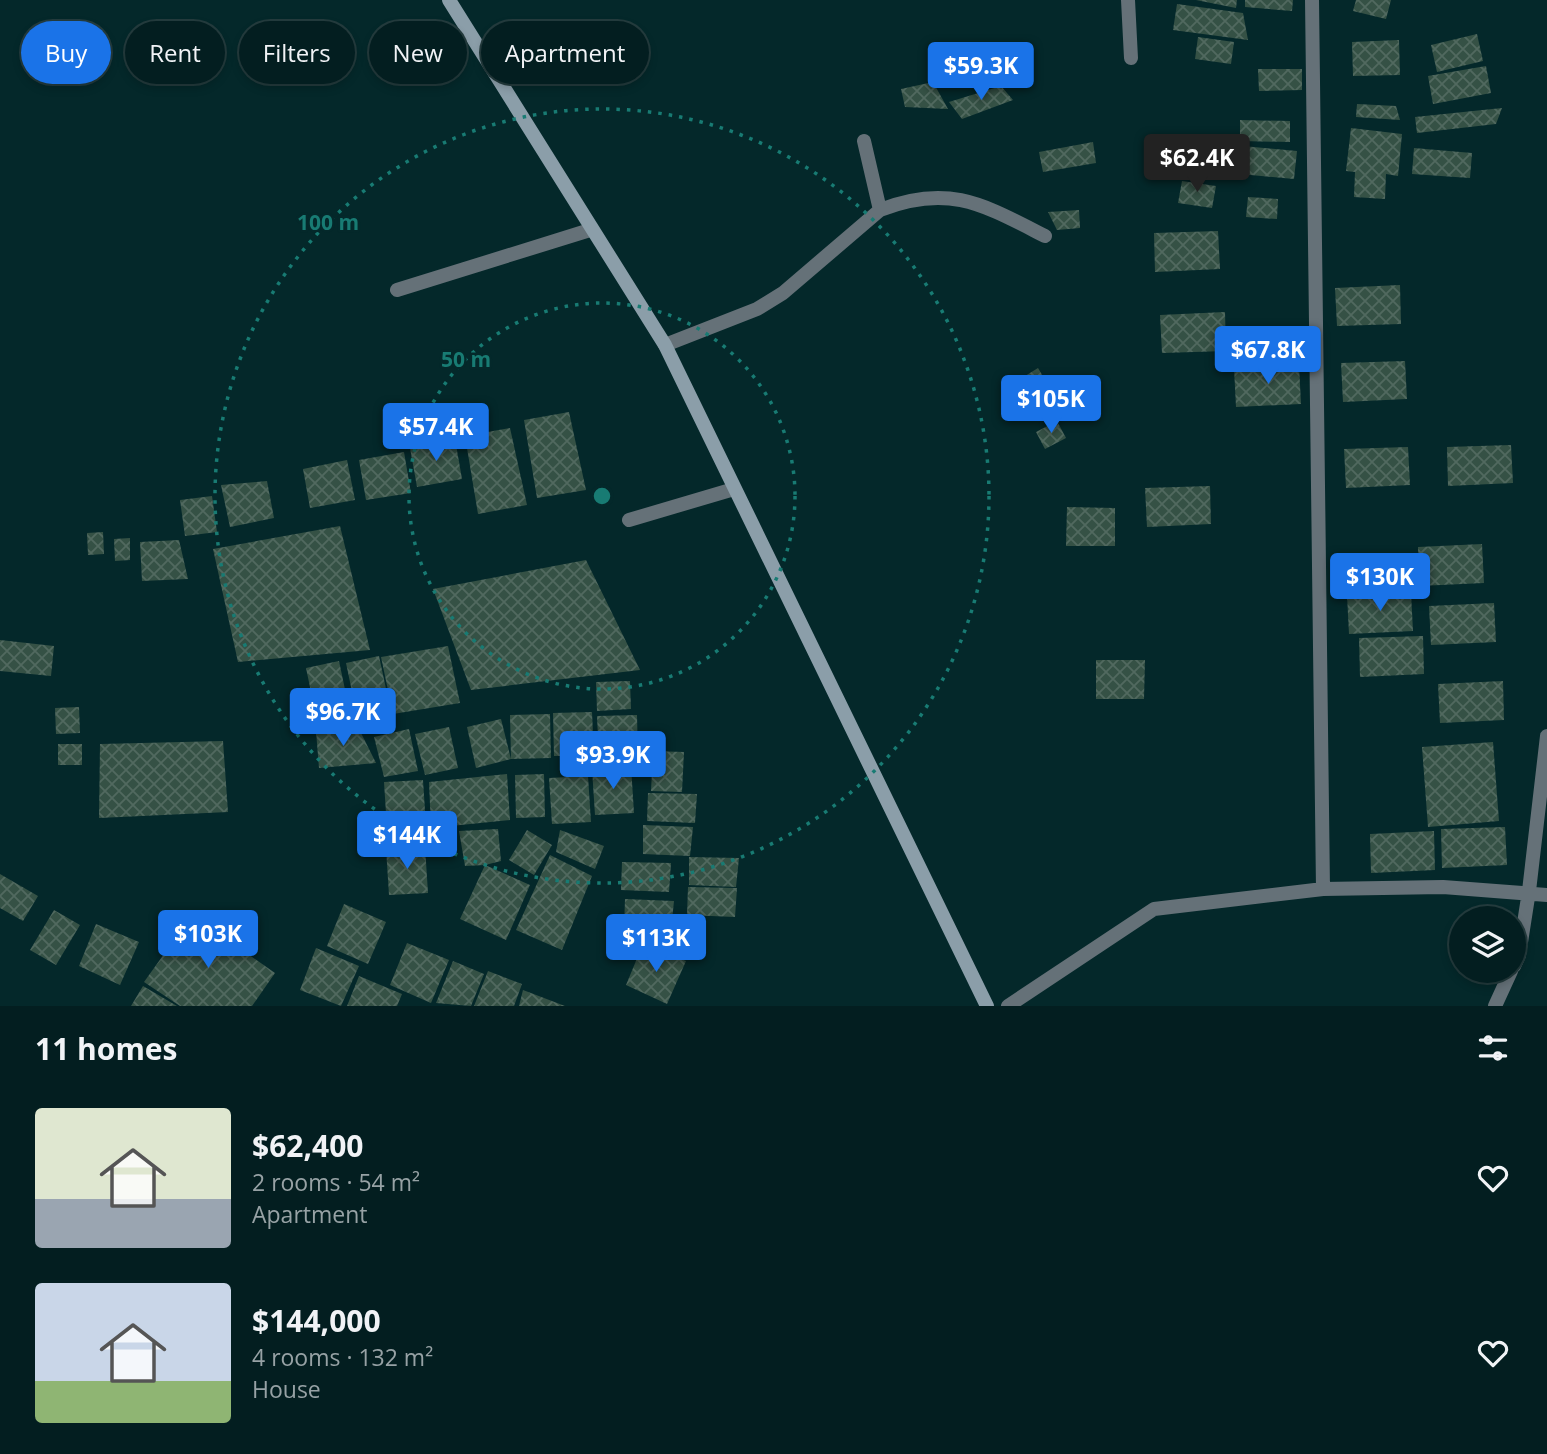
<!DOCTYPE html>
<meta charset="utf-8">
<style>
body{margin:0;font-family:"Open Sans",sans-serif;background:#112b2d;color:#f1f3f6;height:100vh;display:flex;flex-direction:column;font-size:26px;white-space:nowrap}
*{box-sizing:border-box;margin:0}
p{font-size:23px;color:#97a2a5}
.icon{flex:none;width:38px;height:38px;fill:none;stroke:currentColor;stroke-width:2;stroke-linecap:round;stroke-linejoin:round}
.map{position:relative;height:1006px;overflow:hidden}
.details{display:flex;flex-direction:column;background:#031e20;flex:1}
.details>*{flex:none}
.hud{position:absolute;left:21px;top:21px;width:700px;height:63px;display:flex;gap:14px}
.tools{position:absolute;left:1449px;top:906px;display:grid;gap:14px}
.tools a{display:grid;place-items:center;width:77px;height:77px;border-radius:50%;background:#031e20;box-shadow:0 4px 10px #0003,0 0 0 2px #243c3e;font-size:35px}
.price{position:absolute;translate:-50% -60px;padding:0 16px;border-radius:7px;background:#1a73e8;color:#fff;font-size:23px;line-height:46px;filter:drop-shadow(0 2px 4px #0008)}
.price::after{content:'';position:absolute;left:50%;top:42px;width:21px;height:16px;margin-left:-10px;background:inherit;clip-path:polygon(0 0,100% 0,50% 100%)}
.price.selected{background:#222;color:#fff}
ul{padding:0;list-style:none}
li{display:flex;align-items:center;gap:21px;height:175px;padding:0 35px}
li span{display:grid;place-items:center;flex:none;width:196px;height:140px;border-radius:7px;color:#555}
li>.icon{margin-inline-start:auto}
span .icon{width:84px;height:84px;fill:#fffc;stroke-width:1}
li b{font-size:30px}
h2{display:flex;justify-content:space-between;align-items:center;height:84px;padding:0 35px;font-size:30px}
.chip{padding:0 24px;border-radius:32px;background:#031e20;box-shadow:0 4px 10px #0003,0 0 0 2px #243c3e;font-size:24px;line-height:63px}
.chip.selected{background:#1a73e8;color:#fff}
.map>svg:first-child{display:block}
.building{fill:url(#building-cross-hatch)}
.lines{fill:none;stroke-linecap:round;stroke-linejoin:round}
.street{stroke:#657178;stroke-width:14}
.secondary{stroke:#8b9ea9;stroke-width:14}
.ring{fill:none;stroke:#187b73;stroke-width:3.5;stroke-dasharray:3.5 7}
.centre{fill:#187b73;stroke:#04282a;stroke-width:3.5}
.ring-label{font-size:21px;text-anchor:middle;font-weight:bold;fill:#187b73;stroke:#04282a;stroke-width:5;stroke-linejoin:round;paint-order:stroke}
</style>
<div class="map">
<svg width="1547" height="1006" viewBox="0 0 1547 1006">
<defs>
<pattern id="building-cross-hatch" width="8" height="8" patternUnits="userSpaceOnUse" patternTransform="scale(1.75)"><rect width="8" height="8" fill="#355145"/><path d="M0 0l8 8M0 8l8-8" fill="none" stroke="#51695f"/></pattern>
</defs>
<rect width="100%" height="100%" fill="#04282a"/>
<!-- building -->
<path class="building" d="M1196,0H1237L1236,8Z
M1245,0H1293L1292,11L1245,7Z
M1356,0H1391L1386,19L1353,11Z
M1177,4L1243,13L1248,40L1173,30Z
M1477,34L1483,61L1437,72L1431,45Z
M1198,37L1234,42L1231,64L1195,59Z
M1399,40L1400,75L1353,76L1352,42Z
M1486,66L1491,93L1433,104L1428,76Z
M1258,69H1302V90L1259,91Z
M933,82L948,109L905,107L901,89Z
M1001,86L1013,100L962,119L949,102Z
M1357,104L1396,106L1400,120L1356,117Z
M1502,108L1496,124L1417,133L1415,117Z
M1240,120L1290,121V142L1240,141Z
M1351,128L1402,134L1398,176L1386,174L1385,199L1354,197L1355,172L1346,171Z
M1093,142L1096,163L1043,172L1039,152Z
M1243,146L1297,151L1294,179L1240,174Z
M1414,148L1472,153L1470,178L1412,174Z
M1182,181L1216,186L1212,208L1178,203Z
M1248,197L1278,199L1277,219L1246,217Z
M1079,210L1080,228L1057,230L1048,212Z
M1218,231L1220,269L1155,272L1154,233Z
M1400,285L1401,324L1337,326L1335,288Z
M1225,312L1226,351L1162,353L1160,315Z
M1405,361L1407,399L1343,402L1341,363Z
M1299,365L1301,404L1236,407L1234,368Z
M1038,368L1059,403L1038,415L1017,381Z
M569,412L586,490L537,498L524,420Z
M1057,421L1066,438L1045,449L1036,432Z
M510,428L527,505L478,514L465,436Z
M455,439L462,479L417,487L410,448Z
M1511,445L1513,483L1448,486L1447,447Z
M1408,447L1410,485L1346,488L1344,449Z
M404,452L411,493L366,500L359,460Z
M347,460L355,500L310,508L303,469Z
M267,481L274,518L230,527L221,485Z
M1210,486L1211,524L1147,527L1145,488Z
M212,496L217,532L185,536L180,500Z
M1067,507L1115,508V546H1066Z
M340,526L370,650L238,662L213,549Z
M103,532L104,554L88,555L87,533Z
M130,538V560L115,561L114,539Z
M179,540L188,579L142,581L140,542Z
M1482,544L1484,583L1419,586L1418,547Z
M586,560L640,670L471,690L433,589Z
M1411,593L1413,631L1349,634L1347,595Z
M1494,603L1496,642L1431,645L1429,606Z
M1423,636L1424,674L1360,677L1359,638Z
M0,640L54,646L51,676L0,671Z
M448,646L460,703L393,714L381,657Z
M379,656L391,712L358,720L346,663Z
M1096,660H1145L1144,699H1096Z
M339,661L351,718L318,725L306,668Z
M630,681L631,709L597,711L596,682Z
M1503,681L1504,720L1440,723L1438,684Z
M79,707L80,733L56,734L55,708Z
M592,712L594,756H554L553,713Z
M550,714L551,758L511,759L510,715Z
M637,715L638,759L599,760L597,716Z
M501,719L511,759L476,768L467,727Z
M358,727L376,763L319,768L316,731Z
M449,727L458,768L425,775L415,734Z
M409,729L418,771L384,777L374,737Z
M223,741L228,812L99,818L100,744Z
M1493,742L1499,821L1428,827L1422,747Z
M58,744H82V765H58Z
M653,751L684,752L682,792L651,791Z
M631,766L634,813L595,815L592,769Z
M507,774L510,820L431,828L429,782Z
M544,774L545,817L516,818L515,775Z
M588,776L591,822L552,824L549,778Z
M423,780L426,826L387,829L384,782Z
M648,793L697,794L695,823L647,821Z
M643,825L693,827L690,856L643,854Z
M1505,827L1507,865L1442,868L1441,829Z
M498,829L501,861L485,865L530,885L506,940L460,919L485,865L465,866L459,831Z
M527,830L552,845L534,875L509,860Z
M560,830L604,846L595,869L556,852Z
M1434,831L1435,870L1371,873L1370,834Z
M425,846L428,893L389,895L386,848Z
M550,855L592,876L562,950L516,930Z
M689,857L739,858L736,887L689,885Z
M622,862L671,863L669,892L621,890Z
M0,874L38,896L23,921L0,908Z
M688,887L737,888L735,917L687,915Z
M625,899L674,901L671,930L624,928Z
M344,904L386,922L368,964L327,946Z
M54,910L80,925L56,965L30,950Z
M192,915L275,973L252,1006H180L144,982Z
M96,924L139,942L120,985L79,966Z
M407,943L449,960L431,1003L390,985Z
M643,944L686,961L667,1004L626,985Z
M316,948L359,966L341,1006L300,990Z
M453,961L484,974L471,1006L436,1003Z
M488,971L522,984L514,1006H474Z
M359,976L402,994L397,1006H347Z
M143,986L177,1006H131Z
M523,990L565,1006H519Z"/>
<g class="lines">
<!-- street -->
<path class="street" d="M1128,0L1131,58
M1312,0L1323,889
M864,141L880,210
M397,290L590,230
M665,345L757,309L783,293L880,210C949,183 984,205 1045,236
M629,520L734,489
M1514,966L1519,955L1529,891L1547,736
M1008,1006L1154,909L1323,889L1443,887L1547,895
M1495,1006L1511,971"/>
<!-- secondary -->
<path class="secondary" d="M449,0L665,345L987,1006"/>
</g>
<!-- distance rings -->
<g class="ring">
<circle cx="602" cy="496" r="193"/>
<circle cx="602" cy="496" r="387"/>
</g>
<circle cx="602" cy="496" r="10" class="centre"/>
<g class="ring-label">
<text x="328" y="230">100 m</text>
<text x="466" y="367">50 m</text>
</g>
</svg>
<div class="tools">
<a><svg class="icon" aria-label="layers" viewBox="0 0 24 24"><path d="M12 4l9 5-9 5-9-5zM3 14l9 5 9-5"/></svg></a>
</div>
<b class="price" style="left:981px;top:102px">$59.3K</b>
<b class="price selected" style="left:1197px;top:194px">$62.4K</b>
<b class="price" style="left:1268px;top:386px">$67.8K</b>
<b class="price" style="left:1051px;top:435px">$105K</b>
<b class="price" style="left:436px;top:463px">$57.4K</b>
<b class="price" style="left:1380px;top:613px">$130K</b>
<b class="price" style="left:343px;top:748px">$96.7K</b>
<b class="price" style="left:613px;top:791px">$93.9K</b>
<b class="price" style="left:407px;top:871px">$144K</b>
<b class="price" style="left:208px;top:970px">$103K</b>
<b class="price" style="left:656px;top:974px">$113K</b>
<div class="hud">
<a class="chip selected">Buy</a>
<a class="chip">Rent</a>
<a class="chip">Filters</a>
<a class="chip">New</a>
<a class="chip">Apartment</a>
</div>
</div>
<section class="details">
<h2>11 homes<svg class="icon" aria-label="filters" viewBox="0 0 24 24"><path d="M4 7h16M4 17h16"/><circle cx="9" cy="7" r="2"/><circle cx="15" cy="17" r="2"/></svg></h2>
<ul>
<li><span style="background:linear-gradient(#dfe7d0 65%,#9aa5b1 0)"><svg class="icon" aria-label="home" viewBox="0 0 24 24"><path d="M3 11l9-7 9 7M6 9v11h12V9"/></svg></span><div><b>$62,400</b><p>2 rooms · 54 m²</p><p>Apartment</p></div><svg class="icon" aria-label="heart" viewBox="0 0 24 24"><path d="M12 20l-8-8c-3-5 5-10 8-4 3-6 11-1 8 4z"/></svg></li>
<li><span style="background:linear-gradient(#c9d6e8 70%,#8fb573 0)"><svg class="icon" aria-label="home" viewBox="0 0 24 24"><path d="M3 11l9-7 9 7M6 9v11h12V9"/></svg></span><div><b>$144,000</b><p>4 rooms · 132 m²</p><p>House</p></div><svg class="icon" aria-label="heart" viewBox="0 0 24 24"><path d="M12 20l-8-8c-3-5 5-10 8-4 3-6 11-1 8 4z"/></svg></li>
</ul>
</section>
